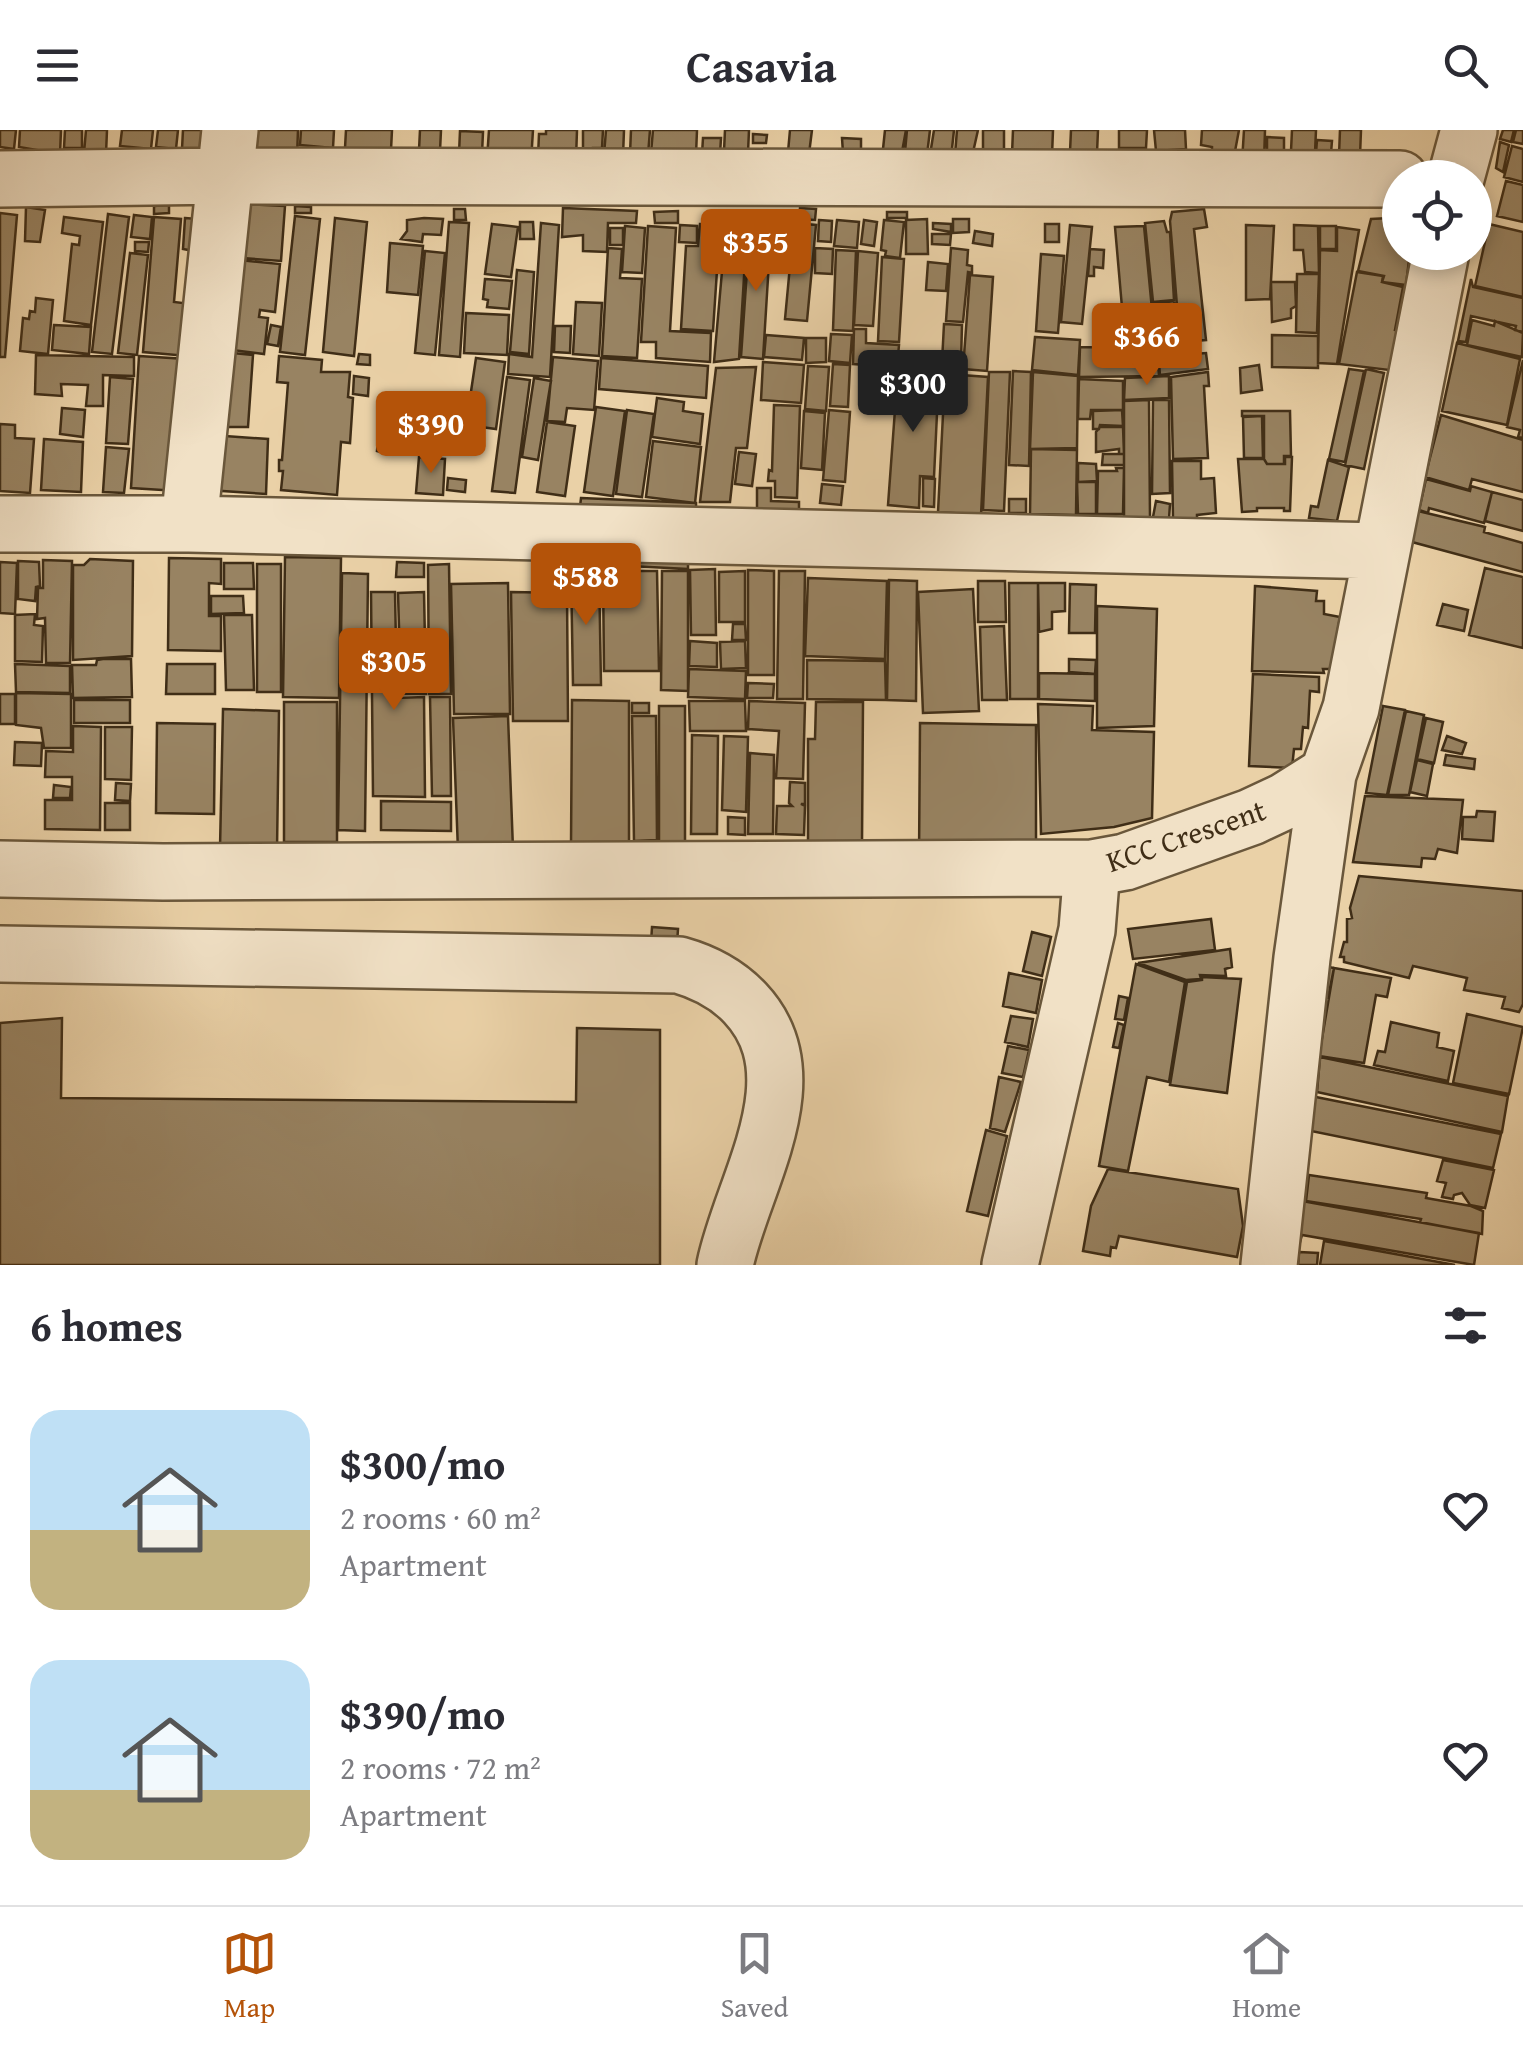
<!DOCTYPE html>
<meta charset="utf-8">
<style>
body{margin:0;font-family:"Gentium Book Plus",serif;background:#f2f2f3;color:#2b2b33;height:100vh;display:flex;flex-direction:column;font-size:38px;white-space:nowrap}
*{box-sizing:border-box;margin:0}
p{font-size:32px;color:#7c7c81}
.icon{flex:none;width:55px;height:55px;fill:none;stroke:currentColor;stroke-width:2;stroke-linecap:round;stroke-linejoin:round}
.map{position:relative;height:1135px;overflow:hidden}
.drawer{display:flex;flex-direction:column;background:#fff;flex:1}
.drawer>*{flex:none}
.fabs{position:absolute;left:1382px;top:30px;display:grid;gap:20px}
.fabs a{display:grid;place-items:center;width:110px;height:110px;border-radius:50%;background:#fff;box-shadow:0 5px 15px #0003;font-size:50px}
.price{position:absolute;translate:-50% -85px;padding:0 22px;border-radius:10px;background:#b45309;color:#fff;font-size:32px;line-height:65px;filter:drop-shadow(0 2px 5px #0008)}
.price::after{content:'';position:absolute;left:50%;top:60px;width:30px;height:22px;margin-left:-15px;background:inherit;clip-path:polygon(0 0,100% 0,50% 100%)}
.price.current{background:#222;color:#fff}
ul{padding:0;list-style:none}
li{display:flex;align-items:center;gap:30px;height:250px;padding:0 30px}
li span{display:grid;place-items:center;flex:none;width:280px;height:200px;border-radius:30px;color:#555}
li>.icon{margin-inline-start:auto}
span .icon{width:120px;height:120px;fill:#fffc;stroke-width:1}
li b{font-size:42px}
h2{display:flex;justify-content:space-between;align-items:center;height:120px;padding:0 30px;font-size:42px}
header{display:flex;justify-content:space-between;align-items:center;height:130px;padding:0 30px;background:#fff;font-size:45px;font-weight:700}
.menu{display:flex;justify-content:space-around;align-items:center;height:140px;border-top:2px solid #e1e1e2;background:#fff;font-size:28px;color:#7c7c81}
.menu a{display:grid;justify-items:center;gap:5px}
.menu .current{color:#b45309}
.map>svg:first-child{display:block}
.building{fill:#988362;stroke:#402e17;stroke-width:2.5}
.lines{fill:none;stroke-linecap:round;stroke-linejoin:round}
.minor-casing{stroke:#6a573b;stroke-width:60}
.minor{stroke:#f1e1c6;stroke-width:55}
.labels{text-anchor:middle;stroke-width:8;stroke-linejoin:round;paint-order:stroke}
.street-label{font-size:30px;fill:#402e17;stroke:#f1e1c6}
</style>
<header><svg class="icon" aria-label="menu" viewBox="0 0 24 24"><path d="M4 6h16M4 12h16M4 18h16"/></svg>Casavia<svg class="icon" aria-label="search" viewBox="0 0 24 24"><circle cx="10" cy="10" r="6"/><path d="M15 15l6 6"/></svg></header>
<div class="map">
<svg width="1523" height="1135" viewBox="0 0 1523 1135">
<rect width="100%" height="100%" fill="#ead1a7"/>
<filter id="stains"><feTurbulence type="fractalNoise" baseFrequency=".002" numOctaves="4"/><feColorMatrix values="0 0 0 0 .2 0 0 0 0 .09 0 0 0 0 .02 0 0 0 .5 -.17"/></filter>
<radialGradient id="worn" r=".72"><stop offset=".6" stop-color="#630" stop-opacity="0"/><stop offset="1" stop-color="#630" stop-opacity=".3"/></radialGradient>
<!-- building -->
<path class="building" d="M0,0H16L14,19L0,17Z
M20,0H61L60,24L19,17Z
M65,0H82V18H64Z
M86,0H107L106,24L84,23Z
M122,0H153L151,19L120,16Z
M158,0H178L176,19L156,17Z
M183,0H206L205,21L182,19Z
M238,0H298L297,27L236,24Z
M301,0H334L333,18L300,15Z
M346,0H392L390,40L344,36Z
M420,0H441L440,21L419,20Z
M489,0H533L531,32L487,29Z
M546,0H577L576,29L538,27L539,4H546Z
M583,0H603L602,18H593V25H583Z
M606,0H624L623,26L604,25Z
M631,0H650L648,25L630,24Z
M653,0H697L696,25L651,23Z
M725,0H749L748,23L724,21Z
M790,0H812L809,24L788,22Z
M885,0H906L902,22L883,19Z
M907,0H930L927,25L905,22Z
M934,0H954L951,28L930,25Z
M957,0H978L972,27L955,25Z
M983,0H1004V31L983,30Z
M1013,0H1053L1052,26L1012,24Z
M1071,0H1098L1097,23L1070,22Z
M1119,0H1147L1146,18H1119Z
M1154,0H1185L1186,19L1156,21Z
M1202,0H1239L1233,32L1212,30V17L1201,15Z
M1244,0H1265L1264,32H1242Z
M1292,0H1316L1315,23L1291,21Z
M1340,0H1361L1360,26L1339,25Z
M1503,0H1514L1511,12L1500,9Z
M1516,0H1523V14L1513,12Z
M460,1L483,2L482,24H459Z
M753,4L767,5L766,13H753Z
M1267,7L1284,8V23L1267,22Z
M703,8H721L720,24H702Z
M842,8L861,9V23H843Z
M1317,10L1332,11L1331,23H1316Z
M1500,12L1509,15L1503,42L1496,38Z
M1512,16L1523,19V52L1504,47Z
M1506,51L1523,55V92L1497,86Z
M246,74L285,76L281,131L228,127Z
M169,75V83L154,84V76Z
M295,76L311,77V83H295Z
M26,77L45,80L40,112L25,111Z
M563,78L637,81L636,93H608L607,122L583,121V105L562,107Z
M800,78L816,79L815,90L799,89Z
M454,79H465L466,90H454Z
M1204,79L1207,97L1194,99L1206,210L1180,212L1170,91L1172,82Z
M678,81V93H655L654,82Z
M887,82H907V88H887Z
M0,83L17,85L5,227H0Z
M108,84L129,87L112,224L92,222Z
M773,84L787,85L786,93L773,92Z
M134,85L152,87L150,109L131,107Z
M295,86L320,89L305,225L280,222Z
M64,87L103,92L91,195L64,191L72,114L79,115L80,106L62,103Z
M154,87L181,89L174,172L191,174L187,226L143,222Z
M185,88L210,90L194,121L183,119Z
M335,88L367,92L354,226L323,222Z
M424,88L443,89L441,105L423,104L422,112L401,109L407,101V90Z
M1390,88L1396,94L1395,97L1400,98V122H1410L1406,155L1382,152L1384,146L1358,141L1371,89Z
M927,89L928,124H906V90Z
M953,89H969V102L953,103Z
M819,90L832,91L831,112L818,111Z
M837,90L859,92L857,118L834,116Z
M864,90L877,92L874,116L861,114Z
M884,90L904,92L900,128L885,126L886,121L881,120Z
M1164,91L1167,102H1170L1174,170L1153,172L1145,93Z
M449,92L469,93L460,227L439,225Z
M520,92H533L534,109H520Z
M541,93L559,95L550,247L508,244L509,224L532,227Z
M794,93L816,95L807,191L785,189Z
M933,93L951,94V102L933,99Z
M492,94L518,97L511,147L485,144Z
M700,94L720,95L713,201L681,199L686,116H698Z
M1045,94H1059V112H1045Z
M1489,94L1523,102V167L1475,156Z
M680,95L697,96V113L679,112Z
M1070,95L1092,97L1082,194L1061,192Z
M1246,95L1274,96L1270,169L1246,170Z
M1294,95L1318,96L1319,143L1305,142L1303,120H1294Z
M625,96L645,98L642,143L622,142Z
M648,96L676,98L670,201L711,203L710,232L656,228V212H641Z
M726,96L747,98L739,229L714,232Z
M1144,96L1155,211L1125,212L1115,97Z
M1320,96H1336V119H1320Z
M750,97L771,99L763,229L741,227Z
M1337,97L1359,100L1337,234L1318,233L1320,120L1337,121Z
M610,98H623V115H610Z
M773,100L789,101L788,120L772,118Z
M975,101L993,104L992,116L973,113Z
M932,104H951L950,115L932,114Z
M135,112H149L148,122L135,121Z
M390,113L423,116L418,165L387,162Z
M608,118L622,119L620,148L642,149L637,228L602,226Z
M815,118L833,119L832,144L815,143Z
M951,118L968,120L967,135L972,136V143L968,142L963,192L946,191Z
M1090,119L1104,120L1103,138L1094,137V146H1088Z
M836,120L856,121L853,201L833,200Z
M425,121L445,123L435,225L415,223Z
M858,121L878,123L873,196L854,195Z
M130,123L148,125L137,225L118,223Z
M1041,124L1064,126L1058,203L1036,201Z
M882,127L904,129L899,212L878,211Z
M229,129L280,134L275,182L260,180L259,187L268,188L264,224L232,220Z
M928,132L948,134L946,161L926,160Z
M517,140L534,142L529,224L510,222Z
M1357,142L1383,146L1382,152L1403,157L1395,200L1402,201L1389,240L1339,234Z
M1297,144H1319L1317,203L1296,202Z
M970,145L993,147L987,241L963,239Z
M485,149L512,151L509,179L487,177L488,170L483,169Z
M1471,149L1473,157L1523,168V202L1515,200L1516,196L1471,186L1466,212L1458,211Z
M1271,152H1295L1296,176L1291,179V188L1272,192Z
M36,168L53,170L48,224L20,221L23,188L29,189L30,181L35,182Z
M1174,171L1180,225L1206,223L1208,239L1160,245L1154,174Z
M576,172L602,173L599,226L573,224Z
M466,183L509,185L507,225L464,223Z
M1472,190L1494,196L1495,191L1523,203L1522,227L1467,215Z
M944,194L962,195L961,232L957,231V235L942,232Z
M54,195L91,197L89,224L52,220Z
M271,195L281,197L278,216L267,214Z
M555,196H571L570,223L554,222Z
M854,199H866V213L899,215L897,237L853,234Z
M831,204L852,205L850,233L829,231Z
M766,205L804,208L802,230L764,227Z
M1272,205L1318,206V238L1272,237Z
M1035,207L1080,210L1078,245L1032,240Z
M806,208H826V232L806,233Z
M1457,213L1520,229L1507,295L1442,281Z
M1080,217L1157,218L1159,246L1079,247Z
M212,221L253,225L248,297H211Z
M359,224L370,225V235L357,234Z
M36,225L134,227V246L103,245V276H86L88,255L61,254L62,266L35,264Z
M139,226L186,229L178,361L131,358Z
M279,226L322,230L321,242H350L348,267L353,268L350,313L341,312L337,365L281,360L283,341H279V330H282L288,253L277,252Z
M553,227L598,231L594,280L567,278L565,292L547,291Z
M476,228L505,232L496,299L466,295Z
M601,228L708,236L706,268L599,259Z
M1523,230V308L1518,307L1520,300L1507,297Z
M763,232L804,235L801,273L761,270Z
M833,234L850,235L848,277L830,276Z
M1259,235L1262,260L1241,263L1240,238Z
M808,236L829,237L826,281L805,279Z
M756,237L747,318H736L730,372H700L716,238Z
M898,239L939,241L934,347L920,346L919,378L888,375Z
M1349,239L1364,241L1345,332L1329,329Z
M1366,239L1384,243L1364,339L1345,335Z
M1013,241L1031,242L1029,336L1009,335Z
M989,242H1010L1004,381L983,380Z
M1033,242L1078,246L1077,318L1030,319Z
M1208,242L1209,256H1204L1208,328L1173,329L1171,247Z
M942,244H952V263H942Z
M961,245L988,247L981,385L938,382L944,265L960,266Z
M354,246L369,248L368,266L353,264Z
M1169,246V268L1124,270L1125,248Z
M110,247L133,249L128,314L106,313Z
M507,247L530,250L515,363L492,361Z
M534,248L551,251L538,330L522,327Z
M1079,249L1123,251V280H1091L1090,289H1078Z
M436,263L452,265L446,308L414,304L416,292L432,294Z
M657,268L684,272L683,281L703,284L700,314L652,307Z
M1149,270L1150,389L1124,388V271Z
M1153,270H1169L1170,363L1152,364Z
M774,275L800,276L797,368L775,367V351H768L769,340L772,341Z
M596,277L625,281L613,366L584,362Z
M62,278L85,280L83,307L60,304Z
M627,280L654,284L642,367L616,364Z
M829,280L850,282L845,352L823,350Z
M1122,280L1123,296L1100,295L1099,299H1093V281Z
M804,281L825,283L822,340L801,338Z
M1242,281H1290L1291,326H1284V334H1267L1264,329V286H1242Z
M1441,285L1523,310V362L1472,349L1469,360L1425,347Z
M1262,286L1263,328H1244L1243,287Z
M547,292L575,296L565,366L537,362Z
M0,294L15,295V308L34,309L30,363L0,361Z
M1100,297H1123L1124,324H1119V319L1096,322V302Z
M211,305L268,309L266,364L208,360Z
M44,309L83,312L81,362L41,360Z
M378,310L391,314L389,324L377,321Z
M653,311L701,317L695,373L646,367Z
M106,317L129,319L124,363L103,362Z
M1031,319L1077,320L1076,385L1030,384Z
M739,322L756,324L752,356L735,354Z
M1103,324H1124V335H1102Z
M419,327L445,329L443,365L416,363Z
M1285,327H1292L1290,381H1284V378H1257V381L1242,382L1238,329H1264L1267,334H1285Z
M1328,330L1349,337L1337,391L1309,388L1311,376L1318,377Z
M1172,331H1201V349L1214,348L1216,383L1197,385V389H1173Z
M1078,333L1096,334L1097,351L1078,352Z
M1116,338H1124L1123,384H1097L1098,341H1117Z
M448,348L466,350L465,362L447,360Z
M923,348L935,349L934,377L923,376Z
M1426,349L1470,361L1471,356L1492,362L1484,393L1429,378L1428,383L1419,380Z
M1077,352H1096V384H1078Z
M822,354L843,356L841,375L820,373Z
M757,358H771V371L799,372V381H757Z
M1492,362L1523,370V401L1485,391Z
M581,368L696,373V382L580,377Z
M1009,369H1026V383H1009Z
M1156,371L1170,374L1169,389L1153,387Z
M1418,381L1485,397L1484,402L1523,413V442L1412,412Z
M285,427L341,428L339,568L283,567Z
M169,428L221,429V454L209,453V486H221V521L168,520Z
M90,429L133,431L132,526L73,530V435H84Z
M43,430L72,431L70,533H46L45,488L37,489L38,458H43Z
M631,430L688,432V439L630,436Z
M18,431L39,432L40,456L36,457L35,471L18,469Z
M0,432L17,433L15,484L0,483Z
M397,432L424,433V447H396Z
M224,433H253L254,459H224Z
M257,434H281V562H257Z
M449,434L451,564H429L428,435Z
M1485,438L1523,447V518L1469,505Z
M715,439L716,505H691L690,440Z
M571,440H599L601,555H573Z
M748,440L774,441V545H748Z
M603,441H657L659,541H604Z
M662,441H688V561L661,560Z
M745,441V492H719V442Z
M779,441H805L803,569H777Z
M342,443L368,444L365,701L338,700Z
M808,448L887,451L885,529L805,526Z
M889,450L917,451L916,571L887,570Z
M978,451H1005L1006,492H978Z
M508,453L510,584H454L451,454Z
M1009,453H1038V569H1010Z
M1038,453H1065V481L1052,482V499L1039,502Z
M1070,454L1096,455L1095,503H1069Z
M1255,456L1317,461L1316,471H1324V484L1340,487L1331,539H1323L1324,543L1252,541Z
M973,459L979,581L923,583L918,462Z
M371,462H395L397,568L424,567L425,667L373,666Z
M424,462L426,564H401L398,463Z
M511,462L567,463L568,591H513Z
M211,466H243L244,483L211,484Z
M1443,474L1468,480L1464,501L1437,495Z
M1097,476L1157,479L1154,596L1097,598Z
M35,484L34,495L43,496L42,532L15,531V485Z
M224,485H252L254,560H226Z
M733,494H745L746,510H732Z
M1004,496L1007,570H982L980,497Z
M690,511L717,513V537L689,536Z
M745,511L746,538L721,539L720,512Z
M103,529H131L132,567L73,568L72,535H96L97,530Z
M1069,529L1096,530L1095,544L1069,542Z
M807,530L885,531L886,570L807,569Z
M15,534L70,536V563L16,562Z
M167,534H215V564H166Z
M689,539L746,541L745,569L688,567Z
M1039,543L1095,544V571L1039,569Z
M1253,544L1319,547V562L1310,561L1308,598L1303,597L1301,619H1294L1292,638L1249,636Z
M748,553L774,554L773,568H747Z
M16,563L71,564V618H44L41,598L16,595Z
M0,564H15V594H0Z
M430,567H450L451,666H432Z
M74,570H130V593H74Z
M572,570L629,571V717L571,716Z
M689,571H745L746,601H690Z
M749,571L805,573L803,649L776,648L779,601L748,599Z
M284,572H337V712H284Z
M816,572H863L862,714H808V609H815Z
M632,573H649V583H632Z
M1038,574L1093,576L1092,600L1154,602L1152,688L1114,697L1041,704Z
M659,576H685V720H659Z
M1383,576L1405,580L1387,665L1366,663Z
M223,579L279,581L277,720L220,718Z
M1406,581L1424,585L1409,665H1388Z
M508,586L513,719L458,721L453,588Z
M632,586H656L657,710L634,711Z
M1426,588L1443,592L1434,633L1417,629Z
M157,593L215,594L214,684L156,683Z
M920,593L1036,595V731L919,730Z
M73,596L101,597L100,700L45,699V670H72V647H45L46,621L73,622Z
M105,597H132L131,650L105,649Z
M692,605L718,606L717,704H691Z
M724,606L748,607L746,682L722,680Z
M1447,606L1466,613L1462,624L1442,620Z
M15,612L42,613L41,636L14,635Z
M750,623L774,625L773,704H748Z
M1446,625L1475,629L1474,639L1444,635Z
M1417,630L1433,634L1427,666L1410,662Z
M790,652L805,653V674H801L805,676L804,705L776,704L777,676H792L789,673Z
M116,653L131,654L130,671L115,670Z
M54,655L71,657L70,668H53Z
M1365,666L1463,670L1457,723L1438,719L1435,729L1422,728L1421,737L1353,732Z
M381,671L451,672V701L381,700Z
M105,673H130V700H105Z
M1477,681L1495,682L1493,711L1462,709L1463,687H1476Z
M728,687L745,688V705L728,704Z
M1359,746L1523,761V874L1519,882L1502,878L1505,867L1464,860L1467,848L1413,836L1409,848L1344,832V827H1340L1344,812H1347V789L1352,788L1350,778Z
M1211,789L1215,820L1133,829L1128,799Z
M652,797L678,799L677,814L651,813Z
M1032,802L1051,807L1042,846L1023,841Z
M1230,819L1232,837L1225,839L1226,846L1200,845L1201,849L1186,850L1138,833Z
M1136,834L1185,852L1169,952L1147,947L1128,1041L1099,1036Z
M1312,834L1334,838L1328,868L1307,864Z
M1334,838L1391,848L1387,867L1376,865L1364,933L1319,926Z
M1009,843L1042,850L1036,883L1003,876Z
M1202,847L1241,849L1227,963L1170,955L1187,852L1202,850Z
M1119,866L1128,868L1124,890L1115,889Z
M1467,884L1523,897L1509,964L1453,953Z
M1011,886L1033,889L1028,917L1005,912Z
M62,888L61,968L576,972L577,898L660,900V1135H0V893Z
M1391,892L1439,903L1437,917L1454,921L1448,951L1374,935L1378,921L1385,922Z
M1118,893L1124,895L1119,918L1113,917Z
M1008,916L1029,920L1023,947L1002,943Z
M1320,927L1508,966L1502,1002L1317,962Z
M999,947L1021,952L1005,1002L990,998Z
M1301,967H1316L1501,1004L1493,1038L1311,1001Z
M986,1000L1007,1006L988,1086L967,1081Z
M1443,1030L1494,1040L1485,1078L1470,1075L1462,1063L1454,1065L1453,1069L1442,1067L1446,1053L1437,1051Z
M1108,1039L1238,1059L1243,1096L1237,1127L1119,1106L1116,1118L1111,1117L1110,1126L1083,1121L1091,1076Z
M1309,1045L1427,1063L1426,1068L1471,1076L1483,1081L1482,1104L1420,1092L1421,1089L1306,1071Z
M1291,1069L1479,1103L1474,1135L1302,1105L1300,1112L1286,1110Z
M1324,1111L1455,1135H1320Z
M1299,1122L1318,1123L1317,1135H1298Z"/>
<g class="lines">
<defs>
<path id="minor" d="M1456,48L1469,0
M0,49L227,46L1400,49
M0,394H189L1382,421L1441,122
M189,394L230,0
M0,739L163,742L1092,738
M0,824L679,835C704,842 726,853 745,873C815,947 742,1053 725,1135
M1010,1135L1087,800L1092,738L1125,732L1251,687L1285,671L1328,644L1351,578L1382,421
M1269,1135L1302,828L1328,644"/>
</defs>
<!-- minor casing -->
<use href="#minor" class="minor-casing"/>
<!-- minor -->
<use href="#minor" class="minor"/>
</g>
<g class="labels">
<!-- street labels -->
<g class="street-label">
<text transform="translate(1186 706) rotate(-19)" y="10">KCC Crescent</text>
</g>
</g>
<rect width="100%" height="100%" filter="url(#stains)"/>
<rect width="100%" height="100%" fill="url(#worn)"/>
</svg>
<div class="fabs">
<a><svg class="icon" aria-label="locate" viewBox="0 0 24 24"><circle cx="12" cy="12" r="6"/><path d="M12 2v4M12 18v4M2 12h4M18 12h4"/></svg></a>
</div>
<b class="price" style="left:756px;top:164px">$355</b>
<b class="price" style="left:1147px;top:258px">$366</b>
<b class="price current" style="left:913px;top:305px">$300</b>
<b class="price" style="left:431px;top:346px">$390</b>
<b class="price" style="left:586px;top:498px">$588</b>
<b class="price" style="left:394px;top:583px">$305</b>
</div>
<section class="drawer">
<h2>6 homes<svg class="icon" aria-label="filters" viewBox="0 0 24 24"><path d="M4 7h16M4 17h16"/><circle cx="9" cy="7" r="2"/><circle cx="15" cy="17" r="2"/></svg></h2>
<ul>
<li><span style="background:linear-gradient(#bfe0f5 60%,#c2b280 0)"><svg class="icon" aria-label="home" viewBox="0 0 24 24"><path d="M3 11l9-7 9 7M6 9v11h12V9"/></svg></span><div><b>$300/mo</b><p>2 rooms · 60 m²</p><p>Apartment</p></div><svg class="icon" aria-label="heart" viewBox="0 0 24 24"><path d="M12 20l-8-8c-3-5 5-10 8-4 3-6 11-1 8 4z"/></svg></li>
<li><span style="background:linear-gradient(#bfe0f5 65%,#c2b280 0)"><svg class="icon" aria-label="home" viewBox="0 0 24 24"><path d="M3 11l9-7 9 7M6 9v11h12V9"/></svg></span><div><b>$390/mo</b><p>2 rooms · 72 m²</p><p>Apartment</p></div><svg class="icon" aria-label="heart" viewBox="0 0 24 24"><path d="M12 20l-8-8c-3-5 5-10 8-4 3-6 11-1 8 4z"/></svg></li>
</ul>
</section>
<nav class="menu">
<a class="current"><svg class="icon" aria-label="map" viewBox="0 0 24 24"><path d="M3 6l6-2 6 2 6-2v14l-6 2-6-2-6 2zM9 4v14M15 6v14"/></svg>Map</a>
<a><svg class="icon" aria-label="saved" viewBox="0 0 24 24"><path d="M7 4h10v16l-5-4-5 4z"/></svg>Saved</a>
<a><svg class="icon" aria-label="home" viewBox="0 0 24 24"><path d="M3 11l9-7 9 7M6 9v11h12V9"/></svg>Home</a>
</nav>
